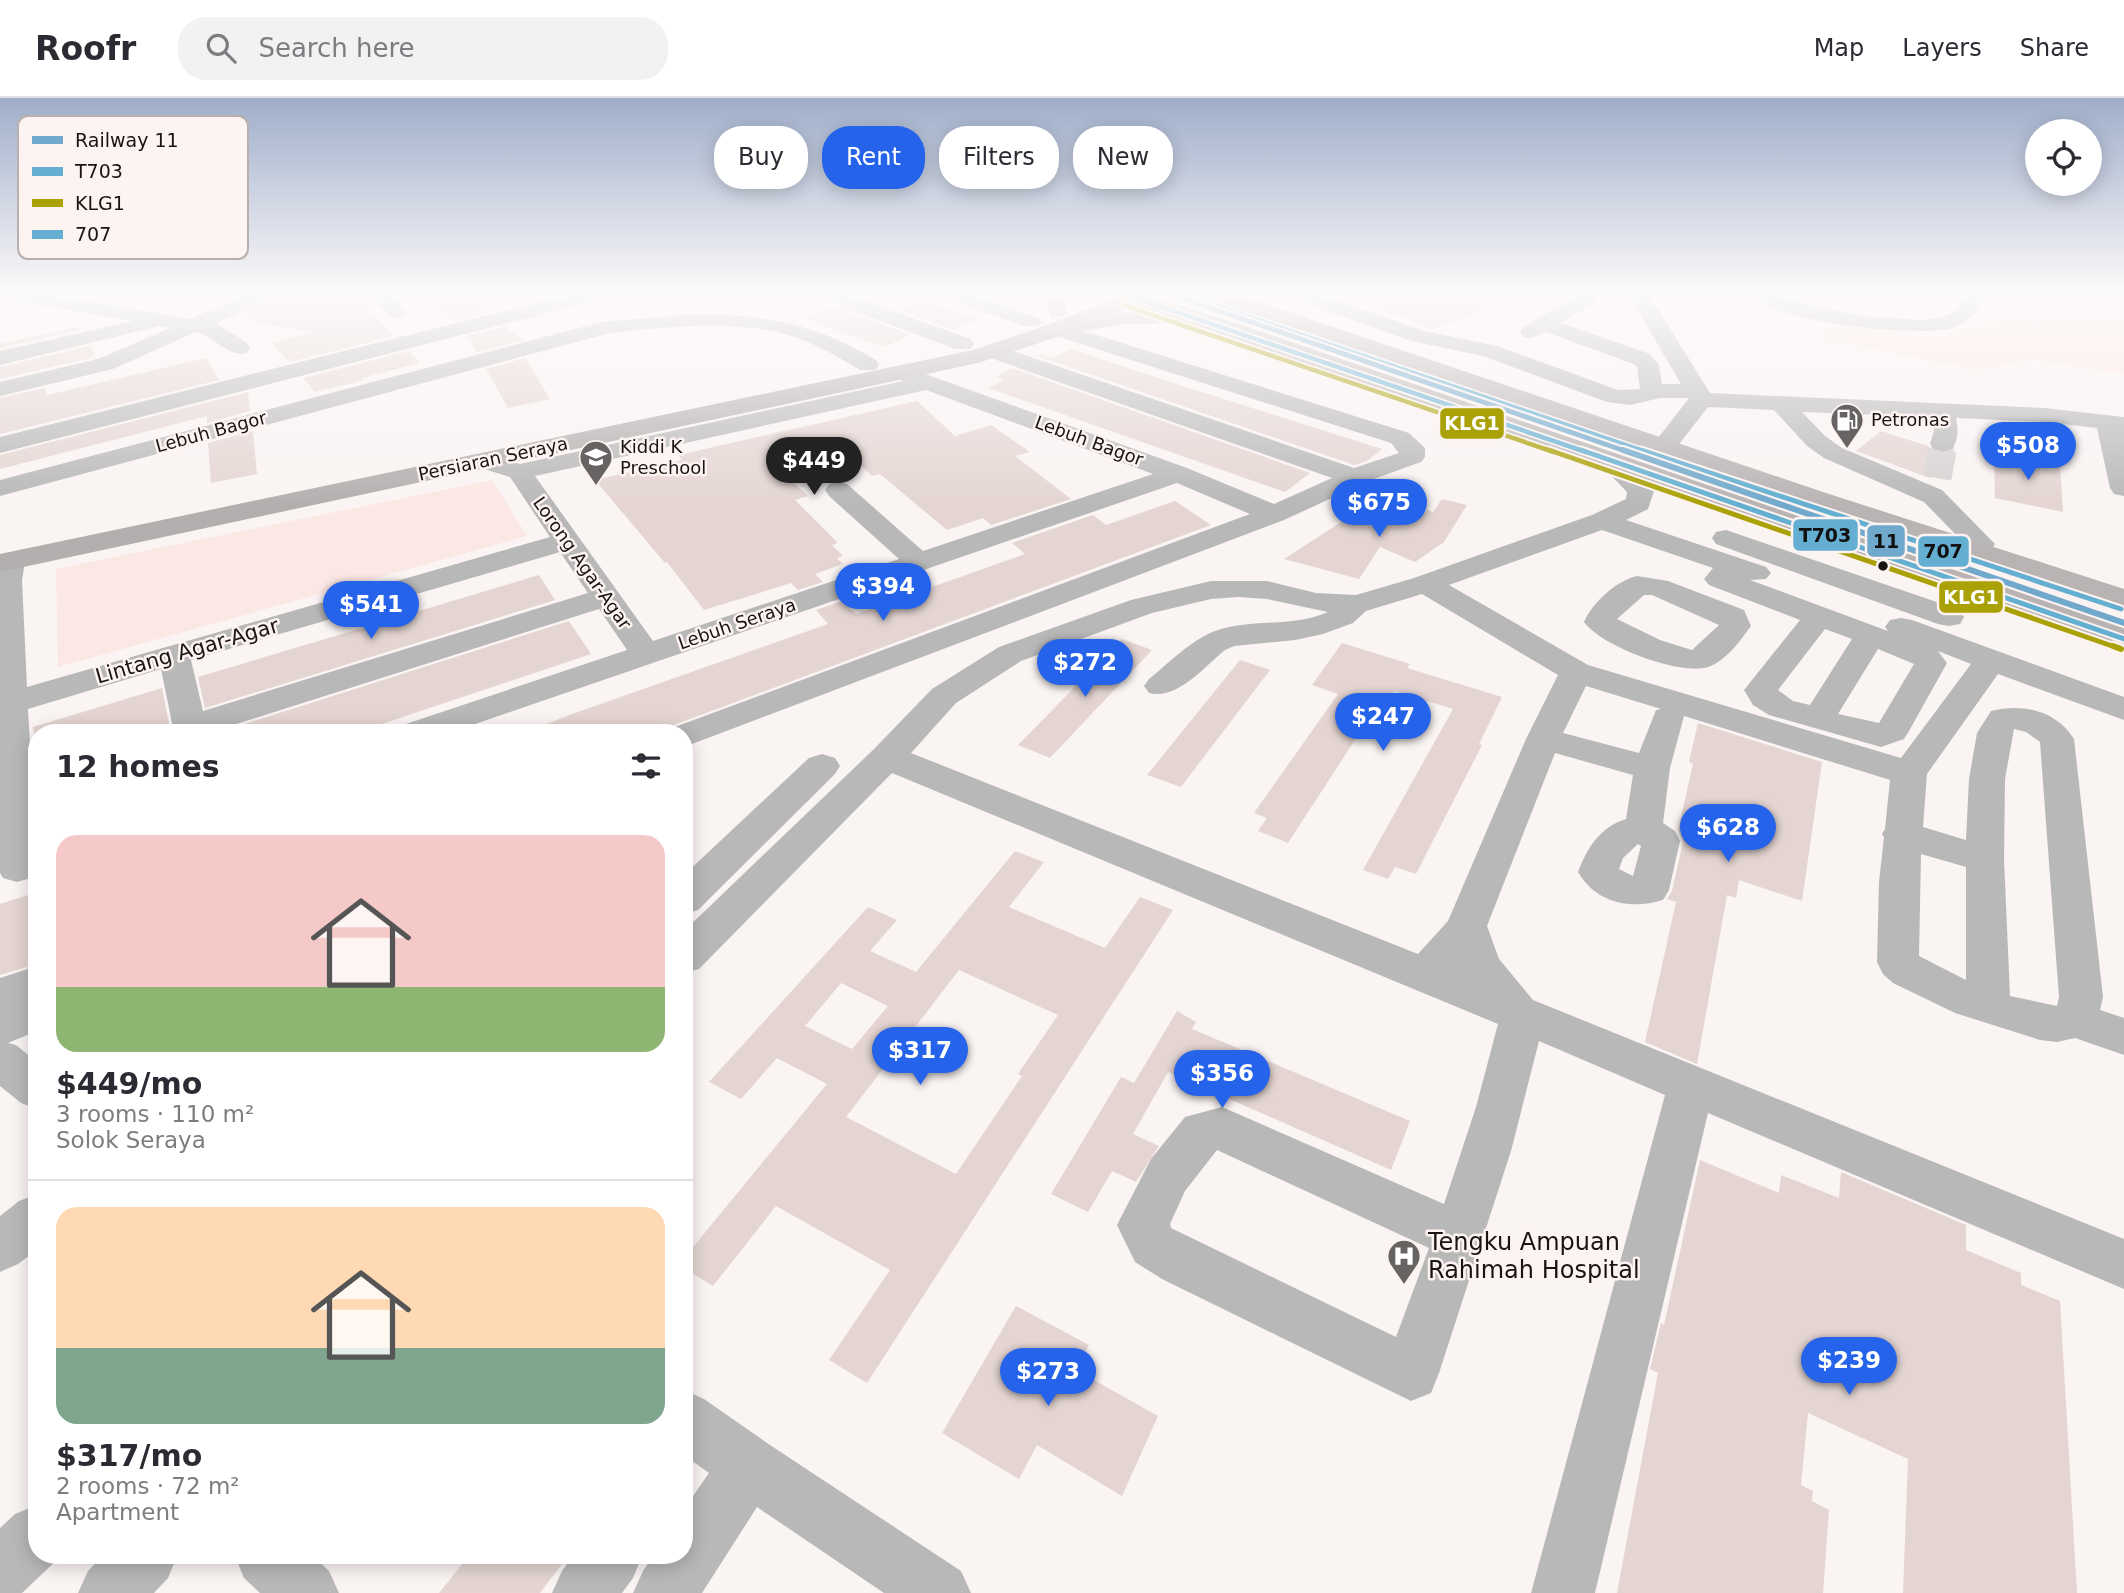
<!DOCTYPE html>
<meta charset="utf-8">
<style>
body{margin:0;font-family:"DejaVu Sans",sans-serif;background:#f2f2f3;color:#2b2b33;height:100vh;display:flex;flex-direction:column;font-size:26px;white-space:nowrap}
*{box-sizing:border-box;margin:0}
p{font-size:23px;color:#7c7c81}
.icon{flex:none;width:38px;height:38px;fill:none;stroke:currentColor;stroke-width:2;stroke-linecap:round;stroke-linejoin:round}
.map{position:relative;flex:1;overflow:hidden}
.sheet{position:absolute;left:28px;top:626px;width:665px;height:840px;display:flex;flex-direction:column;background:#fff;border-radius:28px;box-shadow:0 4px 18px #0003}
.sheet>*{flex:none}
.hud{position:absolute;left:714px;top:28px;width:665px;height:63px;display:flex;gap:14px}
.tools{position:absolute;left:2025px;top:21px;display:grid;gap:14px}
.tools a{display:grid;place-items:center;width:77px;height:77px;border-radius:50%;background:#fff;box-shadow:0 4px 18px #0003;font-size:35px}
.price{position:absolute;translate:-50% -60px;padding:0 16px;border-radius:24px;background:#2563eb;color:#fff;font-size:23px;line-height:46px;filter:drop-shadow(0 2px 4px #0008)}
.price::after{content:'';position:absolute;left:50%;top:42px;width:21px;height:16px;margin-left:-10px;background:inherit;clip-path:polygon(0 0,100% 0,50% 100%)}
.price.active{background:#222;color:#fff}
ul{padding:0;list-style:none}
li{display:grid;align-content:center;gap:14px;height:371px;padding:0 28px}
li+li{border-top:2px solid #e1e1e2}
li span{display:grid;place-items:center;height:217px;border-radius:21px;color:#555}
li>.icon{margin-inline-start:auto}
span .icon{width:126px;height:126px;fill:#fffc;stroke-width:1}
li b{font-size:30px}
h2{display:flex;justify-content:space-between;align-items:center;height:84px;padding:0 28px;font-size:30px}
.chip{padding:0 24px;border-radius:28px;background:#fff;box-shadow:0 4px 18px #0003;font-size:24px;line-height:63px}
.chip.active{background:#2563eb;color:#fff}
header{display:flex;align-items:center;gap:42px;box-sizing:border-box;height:98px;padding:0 35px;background:#fff;border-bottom:2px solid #e1e1e2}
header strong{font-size:33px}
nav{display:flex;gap:38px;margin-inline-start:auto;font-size:24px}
.search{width:490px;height:63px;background:#f2f2f3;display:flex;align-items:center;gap:18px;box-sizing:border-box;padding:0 24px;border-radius:28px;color:#7c7c81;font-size:26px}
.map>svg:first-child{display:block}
.green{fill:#fbe7e4}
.building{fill:#e4d5d2;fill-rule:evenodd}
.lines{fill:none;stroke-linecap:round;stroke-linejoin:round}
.minor-tunnel-far1{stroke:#d8d3d2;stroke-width:23;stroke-dasharray:23 11;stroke-linecap:butt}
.minor-tunnel{stroke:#d8d3d2;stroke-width:29;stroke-dasharray:29 14;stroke-linecap:butt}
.minor{fill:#b9b8b8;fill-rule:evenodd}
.major{fill:#b3afaf;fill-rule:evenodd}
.highway{fill:#b9b4b3;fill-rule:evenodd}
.bus-1-far1-casing{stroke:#fdf3f0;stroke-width:8}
.bus-1-casing{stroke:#fdf3f0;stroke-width:9}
.bus-2-far2-casing{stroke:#fdf3f0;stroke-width:8}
.bus-2-far1-casing{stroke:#fdf3f0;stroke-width:9}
.bus-2-casing{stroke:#fdf3f0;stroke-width:11}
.bus-3-far1-casing{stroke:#fdf3f0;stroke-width:8}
.bus-3-casing{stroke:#fdf3f0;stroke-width:9}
.bus-1-far1{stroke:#64afd1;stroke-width:4.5}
.bus-1{stroke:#64afd1;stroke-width:5}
.bus-2-far2{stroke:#aaa107;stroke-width:4.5}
.bus-2-far1{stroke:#aaa107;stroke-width:5}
.bus-2{stroke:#aaa107;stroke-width:6}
.bus-3-far1{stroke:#64afd1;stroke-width:4.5}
.bus-3{stroke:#64afd1;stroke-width:5}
.rail-1-far1-casing{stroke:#fdf3f0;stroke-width:9}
.rail-1-casing{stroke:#fdf3f0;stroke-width:10}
.rail-1-far1{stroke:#71a9cc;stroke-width:5}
.rail-1{stroke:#71a9cc;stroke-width:6}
.bus-dot{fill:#181514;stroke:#fdf3f0;stroke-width:2.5}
.labels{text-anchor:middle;stroke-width:5;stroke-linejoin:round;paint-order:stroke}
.far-poi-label{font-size:18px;fill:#181514;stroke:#fdf3f0;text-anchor:start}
.far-street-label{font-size:18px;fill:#181514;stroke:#fdf3f0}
.street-label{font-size:21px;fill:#181514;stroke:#fdf3f0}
.near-poi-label{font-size:24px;fill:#181514;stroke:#fdf3f0;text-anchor:start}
.key{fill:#fdf3f0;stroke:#b8b0ae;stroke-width:2}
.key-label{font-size:19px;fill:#181514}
.line-badge{stroke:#fdf3f0;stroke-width:2.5}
.badge-label{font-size:19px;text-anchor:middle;font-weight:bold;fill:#fff}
.pale-badge-label{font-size:19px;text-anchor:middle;font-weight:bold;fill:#111}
</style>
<header>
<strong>Roofr</strong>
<div class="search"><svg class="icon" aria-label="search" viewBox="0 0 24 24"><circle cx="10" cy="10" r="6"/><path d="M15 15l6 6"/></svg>Search here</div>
<nav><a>Map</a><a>Layers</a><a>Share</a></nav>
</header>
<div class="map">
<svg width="2124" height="1495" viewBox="0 0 2124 1495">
<rect width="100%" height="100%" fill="#faf4f3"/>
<!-- green -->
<path class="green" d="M2087,197H2124V276L2033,261L1979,272L1821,240L1832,226L1939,240Z
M492,382L527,438L58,569L56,471Z"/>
<!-- building -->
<path class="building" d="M275,197H355L394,238L289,264L272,245L316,234L254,225L245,215L271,203Z
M421,197H463L487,215L454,223Z
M1351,197H1515L1516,199L1434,231L1351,200Z
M922,202L980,220L954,232L898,212Z
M835,209L911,237L883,249L805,220Z
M505,228L523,242L477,254L467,238Z
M78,229L80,232L0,250V246Z
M90,248L95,257L88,261L0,281V269Z
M1071,251L1180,287L1382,351L1367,363L1354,367L1037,258L1042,256L1053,260Z
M409,253L420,265L362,280L364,282L315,294L303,280Z
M206,260L219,282L0,336V300L45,290L47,297Z
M525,260L550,301L508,310L486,271Z
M1012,270L1310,375L1285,394L988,290L1004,282L996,279Z
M248,294L250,313L207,325V318L0,371V357Z
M917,303L955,338L991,327L1030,354L1015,358L1071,401L991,427L983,420L947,432L880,376L872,378L839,347L771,363L808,398L795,402L838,445L832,447L843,458L837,460L843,466L815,476L823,484L798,492L791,485L704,512L667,464L665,465L595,382L682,362L678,357Z
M253,333L257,376L211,385L208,345Z
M1881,333L1928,348L1933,353L1942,356L1956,357L1930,380L1856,353Z
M1994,355L2060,368L2063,414L1995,400Z
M1442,401L1467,407L1444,444L1415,464L1380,449L1359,481L1284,461L1349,419L1373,429L1386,410L1422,419L1427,412L1433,414Z
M1175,403L1211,427L671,628L665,635H534V631L575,615L828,526L816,512L842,503L856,516L1025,456L1012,445L1093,417L1106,427Z
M539,477L555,502L205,610L198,579Z
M569,523L591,556L355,635H216Z
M1122,541L1152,552L1050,660L1018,647Z
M1342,545L1410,566L1407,570L1502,599L1479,646L1482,647L1416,776L1395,769L1388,781L1363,772L1453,611L1394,593L1383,610L1377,608L1288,745L1258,733L1267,720L1254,715L1338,596L1312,587Z
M1240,562L1270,572L1181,689L1147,677Z
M162,590L171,635H34L33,629Z
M1698,625L1822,664L1802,803L1739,782L1736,800L1727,797L1697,966L1645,944L1676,804L1667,801L1672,793L1683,744L1678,732L1693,666L1689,664Z
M1015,753L1044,764L1009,809L1105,850L1140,799L1173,812L867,1285L829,1262L890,1172L776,1108L713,1188L684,1170V1160L827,986L777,960L741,1001L709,984L868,809L897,822L870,853L916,874ZM959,872L1058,917L1018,976L1022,978L956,1076L846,1019ZM841,885L888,908L852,951L805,928Z
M37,794V866L0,877V806Z
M1177,913L1196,924L1192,931L1410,1023L1391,1072L1168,974L1133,1036L1159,1048L1136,1084L1112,1073L1088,1114L1051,1096L1121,979L1134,985Z
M1700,1062L1779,1095L1781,1077L1839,1100L1841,1074L1966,1127V1152L2021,1175V1187L2060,1203L2077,1495H1903L1908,1361L1808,1315L1801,1387L1813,1393L1812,1403L1829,1412L1823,1495H1617L1658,1275L1650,1271L1661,1225L1664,1227Z
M1016,1208L1089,1247L1076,1272L1158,1318L1122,1398L1037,1347L1019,1381L942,1335Z
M469,1458H568L540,1495H439Z"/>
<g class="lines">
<!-- minor-tunnel-far1 -->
<path class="minor-tunnel-far1" d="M1942,354L1943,346"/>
<!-- minor-tunnel -->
<path class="minor-tunnel" d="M1937,380L1942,352"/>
<!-- minor -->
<path class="minor" d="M5,197H53L191,221L245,197H273L270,201L216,225L247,245L250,250L247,255C227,260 215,238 196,234L113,271L0,298V284L98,261L170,230L159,228L0,267V253L133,223L15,203Z
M369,197H391L407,215L404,219H390Z
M569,197H605L602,201L0,355V339Z
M819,197H849L971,241L974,246L971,251H955L822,201Z
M944,197H974L1038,220L1042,224L1038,228H1024L947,201Z
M1289,197H1320L1425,233L1497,248L1618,292L1640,291L1637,269L1634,266L1546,234L1531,240L1523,239L1520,234L1523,229L1579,197H1595L1597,201L1594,205L1561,225L1650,256L1659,267L1662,286H1681L1629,197H1649L1710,295L2044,310L2124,319V398L2114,396L2110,390L2097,330L2044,324L1956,320C1958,332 1959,341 1952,351L1943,354L1934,351L1930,346L1934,333L1931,319L1802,314L1825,338L1842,350L1942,392L1995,446L1987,460L1977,463L1967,460L1963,454L1966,447L1924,404L1824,360L1807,348L1774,312L1708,309L1673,354L1664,357L1655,354L1651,349L1689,300H1660L1630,307L1607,304L1483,258L1412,243L1292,201Z
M1751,197H1780L1810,207L1864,218L1923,222L1941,219L1957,212L1966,197H1986C1977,213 1970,224 1952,230C1917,240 1773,224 1751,197Z
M695,216C765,216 816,226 876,262L879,267L876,272H860C834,256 806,240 777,234C723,222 664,229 610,235L0,398V382L601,224Z
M1058,225L1409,335L1425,350V359L1421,364L1371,382L1284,422L684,649V635H668L672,630L1250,416L1177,385L449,635H398L403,627L627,552L599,511L208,635H174L161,571L28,611L37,770L31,780L17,784L3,780L0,775V457L10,454L20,457L25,463L22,483L27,589L550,439L510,379L474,368L470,363L474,358L483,355L520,366L903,283L895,280L892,275L895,270L903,268L1187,370L1274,406L1332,380L985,258L982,253L985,248L993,246L1354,370L1399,355L1391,345L1050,236L1047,231L1050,226ZM926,292L1153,376L923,453L847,386L838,384L829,386L825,392L829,398L899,461L653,543L535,378ZM560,454L588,495L203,613L191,562Z
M1611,356L1620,359L1654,393L1648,411L1626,422L1766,469L1771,475L1766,481L1750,482L1888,533L1885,529L1890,522L1901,520L1912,522L2124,599V622L1998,576L1927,676L1923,729L1966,742L1969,681L1977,635L1991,613C2022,605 2056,612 2074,641L2103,899L2100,912L2124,920V957L2075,940L2057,944L2040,942L1955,915L1893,885L1883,876L1877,864L1879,784L1884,739L1882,736L1885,731L1890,682L1684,618L1670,670L1663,725L1675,733L1680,743L1669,792L1663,802C1630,812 1596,805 1578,774C1587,750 1600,729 1626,721L1633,677L1555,655L1487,828L1499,861L1533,902L2124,1141V1191L1708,1015L1595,1495H1531L1665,997L1539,943L1511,1053L1439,1275L1431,1295L1411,1303L1162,1181L1135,1164L1117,1127L1151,1061L1185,1019L1222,1009L1444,1106L1476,1009L1498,926L892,675L699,871L684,875V833L874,651L932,591L999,549L1131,502L1211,483H1267L1316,495L1356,497L1414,480L1592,417L1626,401L1627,394L1598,364L1602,359ZM1602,432L1713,470L1704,481L1709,487L1800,522L1744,592L1753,607L1769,617L1881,649L1904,641L1909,633L1947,565L1938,553L1971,566L1901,660L1588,567L1449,487ZM1422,496L1558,577L1526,641L1448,823L1418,856L911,655L956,605L1021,563L1152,515L1211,501L1238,499L1267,501L1328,514C1292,530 1251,520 1215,533C1191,542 1169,565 1149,581L1144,588L1149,595C1178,602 1204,569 1225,552L1234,548L1295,542L1323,536L1353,525L1366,513ZM1825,531L1852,541L1810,607L1793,603L1778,592ZM1878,551L1914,566L1879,625L1838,616ZM1586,588L1661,611L1656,612L1639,655L1563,635ZM2014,631L2026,634L2040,644L2059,899L2057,908L2010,898L2004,761L2005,681ZM1638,746L1641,748L1633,778L1619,771L1623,760ZM1921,756L1966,769V882L1919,858ZM1217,1052L1429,1150L1396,1239L1171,1130L1170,1126L1185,1093Z
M1726,432L1960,512L1964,519L1960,526L1949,528L1938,526L1716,446L1712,440L1716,434Z
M1637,478L1668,483L1744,512L1751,528C1740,543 1726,563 1708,569C1680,578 1601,548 1584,524C1593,504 1616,483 1637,478ZM1644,497H1652L1719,527L1692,552L1660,542L1617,521Z
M822,656L835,660L840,668L835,676L698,812L684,816V777L809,660Z
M37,868V933L8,945L16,947L37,964V1011L21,1005L0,988V880Z
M37,1096V1152L18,1166L0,1174V1118L19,1103Z
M684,1292L704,1301L770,1347L961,1473L971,1495H884L757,1409L702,1495H633L643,1473L653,1458H684V1411L709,1375L684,1357Z
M37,1407V1458H60L59,1460L22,1495H0V1430L15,1416Z
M102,1458H177L168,1480L154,1495H78L88,1473Z
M235,1458H313L329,1473L339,1495H260L244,1480Z
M573,1458H642L633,1480L622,1495H552L562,1473Z"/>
<!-- major -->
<path class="major" d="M1124,197H1153L1150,201L1066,236L978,265L0,474V456L973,252L1050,226Z"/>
<!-- highway -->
<path class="highway" d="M1045,197H1065L1067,214L1064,218H1050Z
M1116,197H1147L1254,231L2124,530V550L1174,220L1172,225L1126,226L1058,237L1050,236L1047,231L1050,226L1058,225L1126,214L1159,215L1119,201Z
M1207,197H1238L1826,395L2124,491V510L1806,407L1210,201Z"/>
<defs>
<path id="bus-1-far1" d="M1127,197L1586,354"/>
<path id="bus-1" d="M1581,352L2124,541"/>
<path id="bus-2-far2" d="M1123,207L1554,354"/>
<path id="bus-2-far1" d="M1549,352L2118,550"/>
<path id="bus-2" d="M2113,548L2121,551"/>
<path id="bus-3-far1" d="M1214,207L1646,354"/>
<path id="bus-3" d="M1641,352L2121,511"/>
</defs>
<!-- bus-1-far1 casing -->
<use href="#bus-1-far1" class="bus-1-far1-casing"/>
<!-- bus-1 casing -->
<use href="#bus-1" class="bus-1-casing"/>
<!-- bus-2-far2 casing -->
<use href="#bus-2-far2" class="bus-2-far2-casing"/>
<!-- bus-2-far1 casing -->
<use href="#bus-2-far1" class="bus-2-far1-casing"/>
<!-- bus-2 casing -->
<use href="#bus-2" class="bus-2-casing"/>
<!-- bus-3-far1 casing -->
<use href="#bus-3-far1" class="bus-3-far1-casing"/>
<!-- bus-3 casing -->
<use href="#bus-3" class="bus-3-casing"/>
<!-- bus-1-far1 -->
<use href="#bus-1-far1" class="bus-1-far1"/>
<!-- bus-1 -->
<use href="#bus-1" class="bus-1"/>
<!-- bus-2-far2 -->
<use href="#bus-2-far2" class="bus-2-far2"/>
<!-- bus-2-far1 -->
<use href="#bus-2-far1" class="bus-2-far1"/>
<!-- bus-2 -->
<use href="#bus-2" class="bus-2"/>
<!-- bus-3-far1 -->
<use href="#bus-3-far1" class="bus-3-far1"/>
<!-- bus-3 -->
<use href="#bus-3" class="bus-3"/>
<defs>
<path id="rail-1-far1" d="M1173,197L1628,354"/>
<path id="rail-1" d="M1623,352L2124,525"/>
</defs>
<!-- rail-1-far1 casing -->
<use href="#rail-1-far1" class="rail-1-far1-casing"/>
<!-- rail-1 casing -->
<use href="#rail-1" class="rail-1-casing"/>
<!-- rail-1-far1 -->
<use href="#rail-1-far1" class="rail-1-far1"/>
<!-- rail-1 -->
<use href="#rail-1" class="rail-1"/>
</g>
<!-- sky -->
<linearGradient id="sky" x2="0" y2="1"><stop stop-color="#9faeca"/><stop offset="0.48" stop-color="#fdfafa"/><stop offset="1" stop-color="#fdfafa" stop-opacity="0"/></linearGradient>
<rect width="2124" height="407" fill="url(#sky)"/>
<!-- icons -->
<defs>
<symbol id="fuel-pin" viewBox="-11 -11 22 30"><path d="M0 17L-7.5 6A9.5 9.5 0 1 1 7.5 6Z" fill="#676362" stroke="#fdf3f0"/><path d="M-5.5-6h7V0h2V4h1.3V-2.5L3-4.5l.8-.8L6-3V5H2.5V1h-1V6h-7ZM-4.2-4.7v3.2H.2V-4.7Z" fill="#fff"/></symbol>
<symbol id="school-pin" viewBox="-11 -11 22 30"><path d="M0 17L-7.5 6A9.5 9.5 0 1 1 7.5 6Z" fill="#676362" stroke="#fdf3f0"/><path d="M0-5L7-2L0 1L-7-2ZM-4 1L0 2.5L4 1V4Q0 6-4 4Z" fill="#fff"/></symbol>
<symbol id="hospital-pin" viewBox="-11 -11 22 30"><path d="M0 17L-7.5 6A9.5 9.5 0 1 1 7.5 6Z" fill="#676362" stroke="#fdf3f0"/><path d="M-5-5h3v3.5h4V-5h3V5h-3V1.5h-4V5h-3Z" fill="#fff"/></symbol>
</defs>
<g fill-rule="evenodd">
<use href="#fuel-pin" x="1828" y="303" width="38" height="52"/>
<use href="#school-pin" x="577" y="340" width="38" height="52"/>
<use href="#hospital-pin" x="1385" y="1139" width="38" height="52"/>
</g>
<!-- markers -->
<circle class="bus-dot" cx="1883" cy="468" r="6"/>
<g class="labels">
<!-- far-poi labels -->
<g class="far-poi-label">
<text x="1871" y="328">Petronas</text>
<text x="620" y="355">Kiddi K<tspan x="620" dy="21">Preschool</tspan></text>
</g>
<!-- far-street labels -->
<g class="far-street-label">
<text transform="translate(211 334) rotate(-15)" y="6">Lebuh Bagor</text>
<text transform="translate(1089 343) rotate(20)" y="6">Lebuh Bagor</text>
<text transform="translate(493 361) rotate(-12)" y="6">Persiaran Seraya</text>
<text transform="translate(582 465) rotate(55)" y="6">Lorong Agar-Agar</text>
<text transform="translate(737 526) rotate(-19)" y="6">Lebuh Seraya</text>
</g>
<!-- street labels -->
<g class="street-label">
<text transform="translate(187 553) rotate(-16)" y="7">Lintang Agar-Agar</text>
</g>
<!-- near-poi labels -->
<g class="near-poi-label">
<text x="1428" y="1152">Tengku Ampuan<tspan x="1428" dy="28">Rahimah Hospital</tspan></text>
</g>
</g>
<!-- legend -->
<rect x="18" y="18" width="230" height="143" rx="10" class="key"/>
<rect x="32" y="38" width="31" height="8" fill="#71a9cc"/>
<rect x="32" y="69" width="31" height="9" fill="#64afd1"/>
<rect x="32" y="101" width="31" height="8" fill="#aaa107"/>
<rect x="32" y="132" width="31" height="9" fill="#64afd1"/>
<g class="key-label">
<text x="75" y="49">Railway 11</text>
<text x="75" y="80">T703</text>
<text x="75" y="112">KLG1</text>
<text x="75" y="143">707</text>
</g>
<g class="line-badge">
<rect x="1439" y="309" width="66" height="33" rx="7" fill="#aaa107"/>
<rect x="1792" y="420" width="67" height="34" rx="7" fill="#64afd1"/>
<rect x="1866" y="426" width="40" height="34" rx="7" fill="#71a9cc"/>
<rect x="1917" y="437" width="53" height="33" rx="7" fill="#64afd1"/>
<rect x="1938" y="482" width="66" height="34" rx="7" fill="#aaa107"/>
</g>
<g class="badge-label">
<text x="1472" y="332">KLG1</text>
<text x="1971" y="506">KLG1</text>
</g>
<g class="pale-badge-label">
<text x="1825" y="444">T703</text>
<text x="1886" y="450">11</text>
<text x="1943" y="460">707</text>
</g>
</svg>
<div class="tools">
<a><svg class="icon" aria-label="locate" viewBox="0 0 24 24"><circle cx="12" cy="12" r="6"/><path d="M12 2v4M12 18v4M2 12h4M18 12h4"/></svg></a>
</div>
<b class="price" style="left:2028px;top:384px">$508</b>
<b class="price active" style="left:814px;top:399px">$449</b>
<b class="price" style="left:1379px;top:441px">$675</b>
<b class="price" style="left:883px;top:525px">$394</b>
<b class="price" style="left:371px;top:543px">$541</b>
<b class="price" style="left:1085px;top:601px">$272</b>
<b class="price" style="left:1383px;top:655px">$247</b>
<b class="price" style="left:1728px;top:766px">$628</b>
<b class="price" style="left:920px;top:989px">$317</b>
<b class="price" style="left:1222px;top:1012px">$356</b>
<b class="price" style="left:1849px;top:1299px">$239</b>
<b class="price" style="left:1048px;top:1310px">$273</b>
<div class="hud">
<a class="chip">Buy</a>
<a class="chip active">Rent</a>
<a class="chip">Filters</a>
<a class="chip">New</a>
</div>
<section class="sheet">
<h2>12 homes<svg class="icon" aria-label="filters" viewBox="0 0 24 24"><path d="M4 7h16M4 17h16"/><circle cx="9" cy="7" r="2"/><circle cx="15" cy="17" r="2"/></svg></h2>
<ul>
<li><span style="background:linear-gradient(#f6c9c9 70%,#8fb573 0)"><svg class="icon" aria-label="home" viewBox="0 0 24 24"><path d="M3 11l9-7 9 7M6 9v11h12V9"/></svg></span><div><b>$449/mo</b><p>3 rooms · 110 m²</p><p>Solok Seraya</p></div></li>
<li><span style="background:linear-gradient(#ffd9b3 65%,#7fa58c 0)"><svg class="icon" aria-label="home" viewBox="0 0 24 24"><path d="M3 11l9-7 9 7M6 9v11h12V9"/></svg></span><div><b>$317/mo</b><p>2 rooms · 72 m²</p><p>Apartment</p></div></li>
</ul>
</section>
</div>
